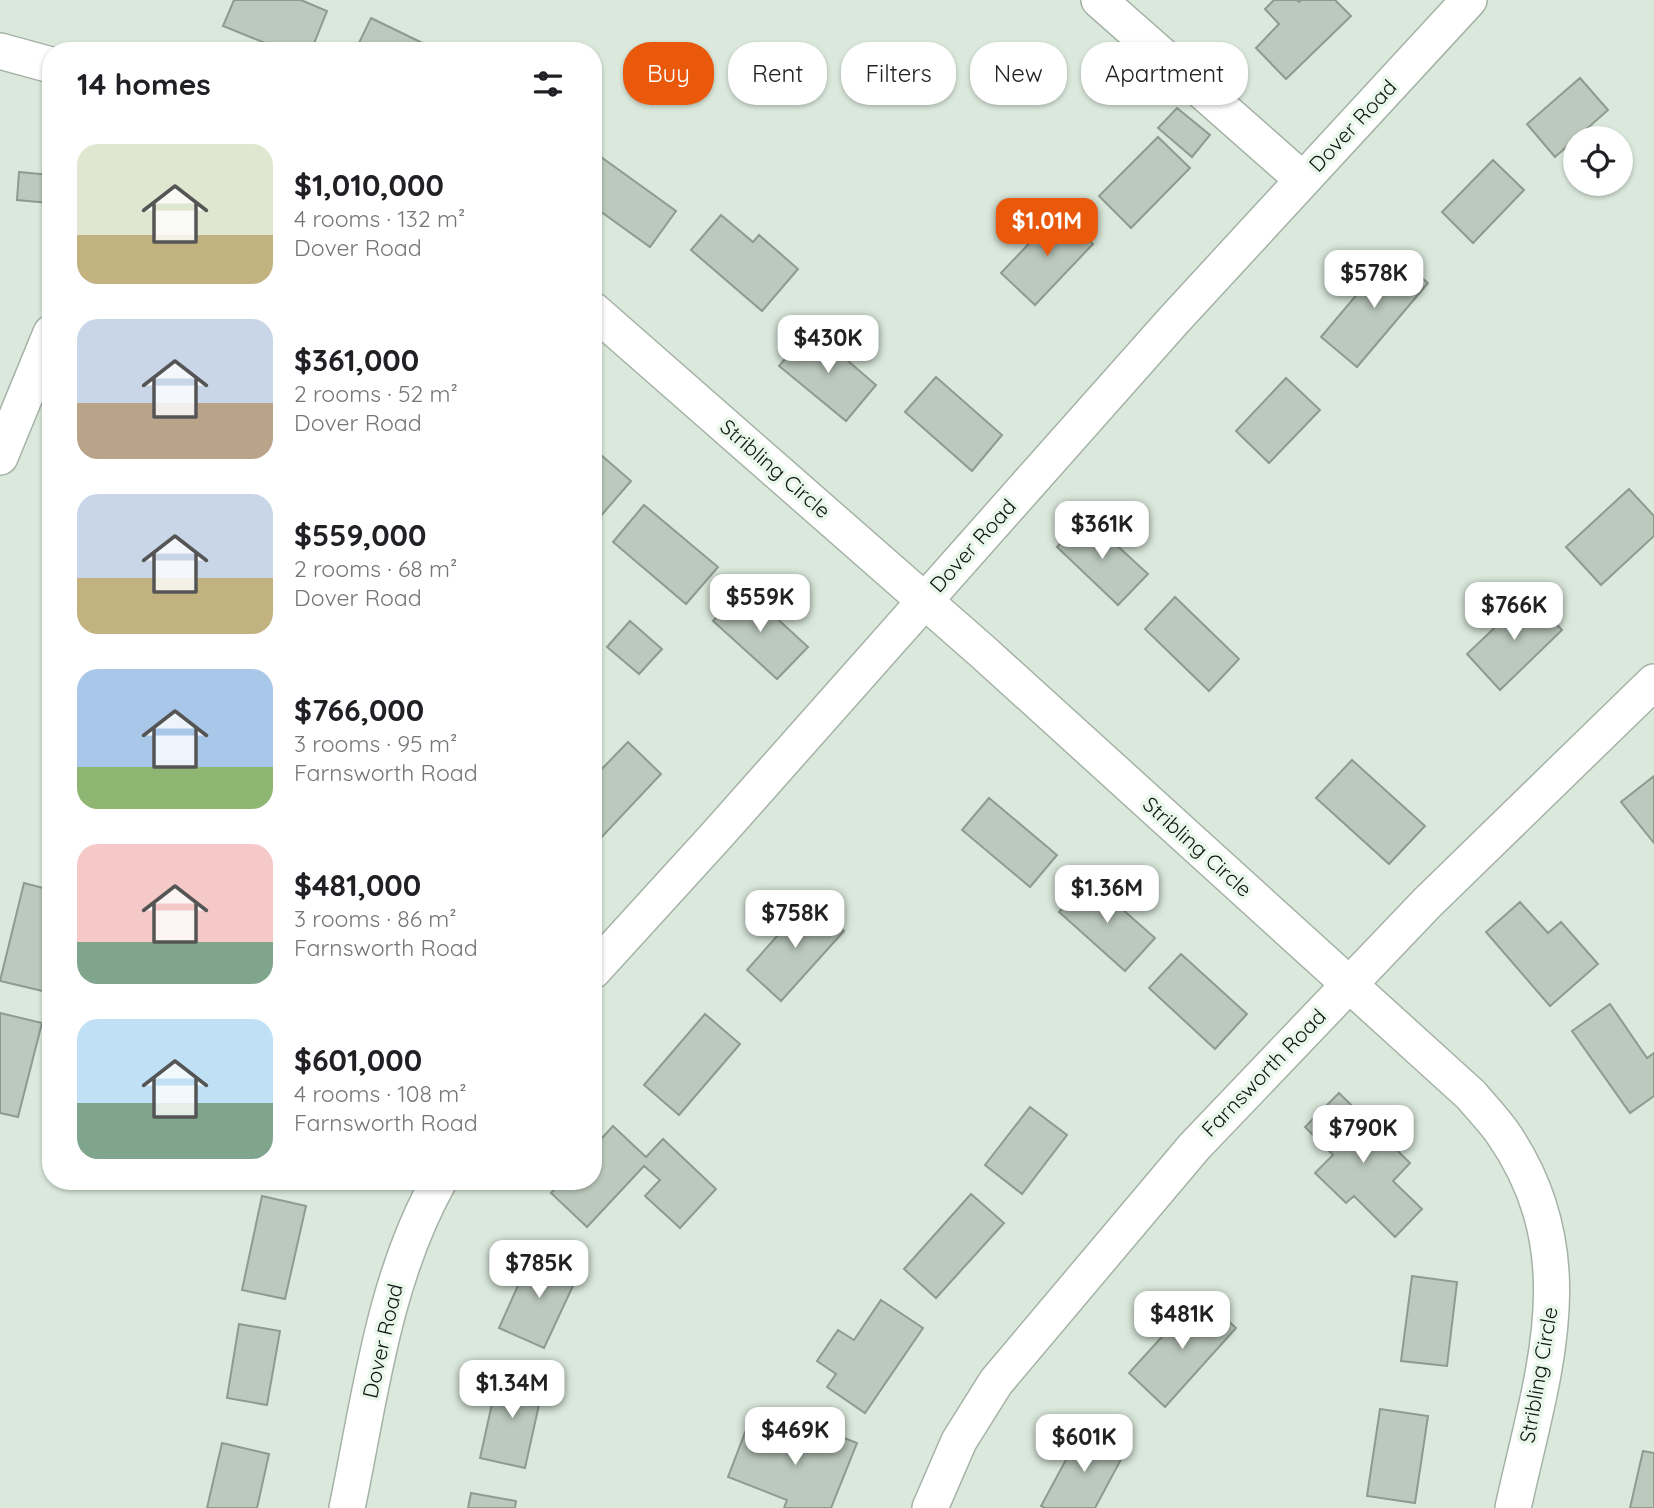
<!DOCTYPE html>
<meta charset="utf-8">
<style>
body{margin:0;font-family:Quicksand,sans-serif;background:#f6f6f6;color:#202124;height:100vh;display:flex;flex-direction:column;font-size:26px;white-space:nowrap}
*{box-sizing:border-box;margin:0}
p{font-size:23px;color:#757577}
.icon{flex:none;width:38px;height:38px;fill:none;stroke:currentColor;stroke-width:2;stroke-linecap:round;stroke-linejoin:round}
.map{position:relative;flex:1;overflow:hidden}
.side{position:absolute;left:42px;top:42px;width:560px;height:1148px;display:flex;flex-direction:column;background:#fff;border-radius:28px;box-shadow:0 2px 5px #0004}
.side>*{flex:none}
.top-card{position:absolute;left:623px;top:42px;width:665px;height:63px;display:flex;gap:14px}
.tools{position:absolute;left:1563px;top:126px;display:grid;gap:14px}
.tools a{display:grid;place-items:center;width:70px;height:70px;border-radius:50%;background:#fff;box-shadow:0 2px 5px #0004;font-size:35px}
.price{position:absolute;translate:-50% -60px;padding:0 16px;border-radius:14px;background:#fff;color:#222;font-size:23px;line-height:46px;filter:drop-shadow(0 2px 4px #0008)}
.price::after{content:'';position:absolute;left:50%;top:42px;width:21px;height:16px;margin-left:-10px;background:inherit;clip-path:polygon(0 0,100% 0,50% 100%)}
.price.current{background:#ea580c;color:#fff}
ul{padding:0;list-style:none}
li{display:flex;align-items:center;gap:21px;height:175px;padding:0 35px}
li span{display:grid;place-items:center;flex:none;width:196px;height:140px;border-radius:21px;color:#555}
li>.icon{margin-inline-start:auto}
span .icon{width:84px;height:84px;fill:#fffc;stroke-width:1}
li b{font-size:30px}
h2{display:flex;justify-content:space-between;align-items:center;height:84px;padding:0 35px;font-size:30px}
.chip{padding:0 24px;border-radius:28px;background:#fff;box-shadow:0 2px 5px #0004;font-size:24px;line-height:63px}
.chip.current{background:#ea580c;color:#fff}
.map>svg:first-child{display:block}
.building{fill:#bcc9bd;stroke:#8e9b8f;stroke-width:2}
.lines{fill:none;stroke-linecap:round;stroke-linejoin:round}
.street-casing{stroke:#a5b2a6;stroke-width:38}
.street{stroke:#fff;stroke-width:35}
.labels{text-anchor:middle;stroke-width:7;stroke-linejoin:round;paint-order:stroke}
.street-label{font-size:21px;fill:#101410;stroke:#e9f7ea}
</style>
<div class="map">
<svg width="1654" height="1508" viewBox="0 0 1654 1508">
<rect width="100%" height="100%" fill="#dbe9dc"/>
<!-- building -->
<path class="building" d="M234,0H301L327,11L311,51H285L223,26Z
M1274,0H1297L1299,2L1301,0H1335L1351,16L1286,79L1256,48L1279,24L1265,9Z
M371,18L439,51H355Z
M1580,78L1608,110L1555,157L1527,124Z
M1177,108L1210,135L1192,157L1158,128Z
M1158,137L1190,168L1131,228L1099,196Z
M601,157L676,211L650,247L593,206V167Z
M1493,160L1524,190L1473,243L1442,212Z
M19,172L51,175L49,203L17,200Z
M1059,212L1093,244L1035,305L1001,273Z
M721,215L753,242L759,235L798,269L762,311L691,250Z
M1392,253L1428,283L1357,367L1321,337Z
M811,329L876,385L846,421L779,366Z
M936,377L1002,435L972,471L905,412Z
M1286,378L1320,410L1269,463L1236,431Z
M593,448L631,481L593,525Z
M1629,489L1654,516V536L1601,585L1566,547Z
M644,505L718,567L686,604L613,542Z
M1086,517L1148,574L1118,605L1057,547Z
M744,588L808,647L777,679L713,621Z
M1529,595L1562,630L1500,690L1467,654Z
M1175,597L1239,659L1209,691L1145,629Z
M630,621L662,649L639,674L607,647Z
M628,742L661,774L598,841L593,837V778Z
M1352,760L1425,826L1389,864L1316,798Z
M1654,776V843L1621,802Z
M989,798L1057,855L1030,887L962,830Z
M1088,879L1155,938L1125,971L1059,912Z
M24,883L51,890V993L0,981Z
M809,900L844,931L781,1001L747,970Z
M1520,902L1548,933L1561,922L1598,964L1550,1006L1486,932Z
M1181,954L1247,1014L1215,1049L1149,988Z
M1610,1004L1647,1058L1654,1053V1096L1630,1113L1572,1031Z
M0,1013L42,1023L18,1117L0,1113Z
M705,1014L740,1044L679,1115L644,1085Z
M1339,1093L1410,1163L1393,1181L1422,1209L1395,1237L1354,1196L1346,1203L1315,1173L1333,1155L1305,1127Z
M1030,1107L1067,1135L1022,1194L985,1165Z
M613,1126L646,1157L663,1139L716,1189L680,1228L645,1196L660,1180L644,1166L587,1227L551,1193L562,1181H593V1148Z
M971,1194L1004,1223L936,1298L904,1269Z
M262,1196L306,1206L285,1299L242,1290Z
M533,1252L579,1273L544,1348L499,1328Z
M1412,1276L1457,1282L1447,1366L1401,1361Z
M1200,1295L1236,1328L1165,1407L1129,1373Z
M881,1300L923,1328L865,1413L827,1387L836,1374L817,1361L838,1330L854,1340Z
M239,1324L280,1331L267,1405L227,1398Z
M499,1372L544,1382L525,1468L480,1458Z
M1380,1409L1428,1416L1415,1503L1367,1496Z
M806,1423L857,1443L831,1508H784L787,1500L728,1477L746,1430L795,1449Z
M1082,1430L1125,1452L1095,1508H1045L1041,1506Z
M222,1443L269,1454L257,1508H207Z
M1643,1451L1654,1453V1508H1630Z
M471,1493L516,1501L515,1508H468Z"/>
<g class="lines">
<defs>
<path id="street" d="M1099,0L1303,180
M0,51L51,65
M593,310L983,652L1471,1095C1481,1107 1493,1119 1502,1132C1588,1255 1542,1375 1513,1508
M0,457L51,333
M593,971L717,835L1173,321L1469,0
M347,1508C370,1398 383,1281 439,1181
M930,1508L959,1441L996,1382L1194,1147L1427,903L1654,682"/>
</defs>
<!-- street casing -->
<use href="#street" class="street-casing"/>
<!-- street -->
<use href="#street" class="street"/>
</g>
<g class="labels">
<!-- street labels -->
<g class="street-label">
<text transform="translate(1353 126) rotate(-47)" y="7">Dover Road</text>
<text transform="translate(775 469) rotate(41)" y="7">Stribling Circle</text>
<text transform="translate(973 546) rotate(-48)" y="7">Dover Road</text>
<text transform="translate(1197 847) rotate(42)" y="7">Stribling Circle</text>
<text transform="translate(1264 1073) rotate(-46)" y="7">Farnsworth Road</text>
<text transform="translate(383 1341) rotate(-77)" y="7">Dover Road</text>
<text transform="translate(1539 1375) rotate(-80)" y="7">Stribling Circle</text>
</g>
</g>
</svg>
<div class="tools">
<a><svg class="icon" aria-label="locate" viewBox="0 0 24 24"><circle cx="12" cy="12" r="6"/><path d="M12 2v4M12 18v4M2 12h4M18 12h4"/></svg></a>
</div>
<b class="price current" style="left:1047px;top:258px">$1.01M</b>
<b class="price" style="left:1374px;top:310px">$578K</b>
<b class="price" style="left:828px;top:375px">$430K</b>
<b class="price" style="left:1102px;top:561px">$361K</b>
<b class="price" style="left:760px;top:634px">$559K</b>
<b class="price" style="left:1514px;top:642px">$766K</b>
<b class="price" style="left:1107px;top:925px">$1.36M</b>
<b class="price" style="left:795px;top:950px">$758K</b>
<b class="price" style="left:1363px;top:1165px">$790K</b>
<b class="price" style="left:539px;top:1300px">$785K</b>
<b class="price" style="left:1182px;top:1351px">$481K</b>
<b class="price" style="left:512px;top:1420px">$1.34M</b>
<b class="price" style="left:795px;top:1467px">$469K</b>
<b class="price" style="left:1084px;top:1474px">$601K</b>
<div class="top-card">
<a class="chip current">Buy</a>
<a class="chip">Rent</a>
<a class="chip">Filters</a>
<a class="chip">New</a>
<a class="chip">Apartment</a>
</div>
<section class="side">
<h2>14 homes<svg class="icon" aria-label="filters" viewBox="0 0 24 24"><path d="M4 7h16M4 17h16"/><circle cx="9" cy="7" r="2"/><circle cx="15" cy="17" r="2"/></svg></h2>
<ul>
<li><span style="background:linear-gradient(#dfe7d0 65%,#c2b280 0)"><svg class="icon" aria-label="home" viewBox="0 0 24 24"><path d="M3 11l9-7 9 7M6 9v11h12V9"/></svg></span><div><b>$1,010,000</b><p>4 rooms · 132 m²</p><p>Dover Road</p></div></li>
<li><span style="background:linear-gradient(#c9d6e8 60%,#b9a48a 0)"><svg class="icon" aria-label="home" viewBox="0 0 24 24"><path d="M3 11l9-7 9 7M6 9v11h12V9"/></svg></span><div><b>$361,000</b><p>2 rooms · 52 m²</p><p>Dover Road</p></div></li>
<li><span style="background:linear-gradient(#c9d6e8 60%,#c2b280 0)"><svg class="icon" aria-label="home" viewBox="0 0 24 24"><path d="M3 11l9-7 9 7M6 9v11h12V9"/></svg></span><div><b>$559,000</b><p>2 rooms · 68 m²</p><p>Dover Road</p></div></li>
<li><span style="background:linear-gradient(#a9c7e8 70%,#8fb573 0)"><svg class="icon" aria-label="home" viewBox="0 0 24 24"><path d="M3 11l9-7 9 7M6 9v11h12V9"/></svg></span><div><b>$766,000</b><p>3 rooms · 95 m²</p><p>Farnsworth Road</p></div></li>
<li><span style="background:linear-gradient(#f6c9c9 70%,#7fa58c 0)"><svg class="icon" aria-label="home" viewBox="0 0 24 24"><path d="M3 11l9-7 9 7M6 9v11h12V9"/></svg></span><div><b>$481,000</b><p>3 rooms · 86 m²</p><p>Farnsworth Road</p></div></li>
<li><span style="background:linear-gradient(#bfe0f5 60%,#7fa58c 0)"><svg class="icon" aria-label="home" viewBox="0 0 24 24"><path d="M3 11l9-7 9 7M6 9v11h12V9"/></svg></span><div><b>$601,000</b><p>4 rooms · 108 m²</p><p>Farnsworth Road</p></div></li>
</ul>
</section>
</div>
